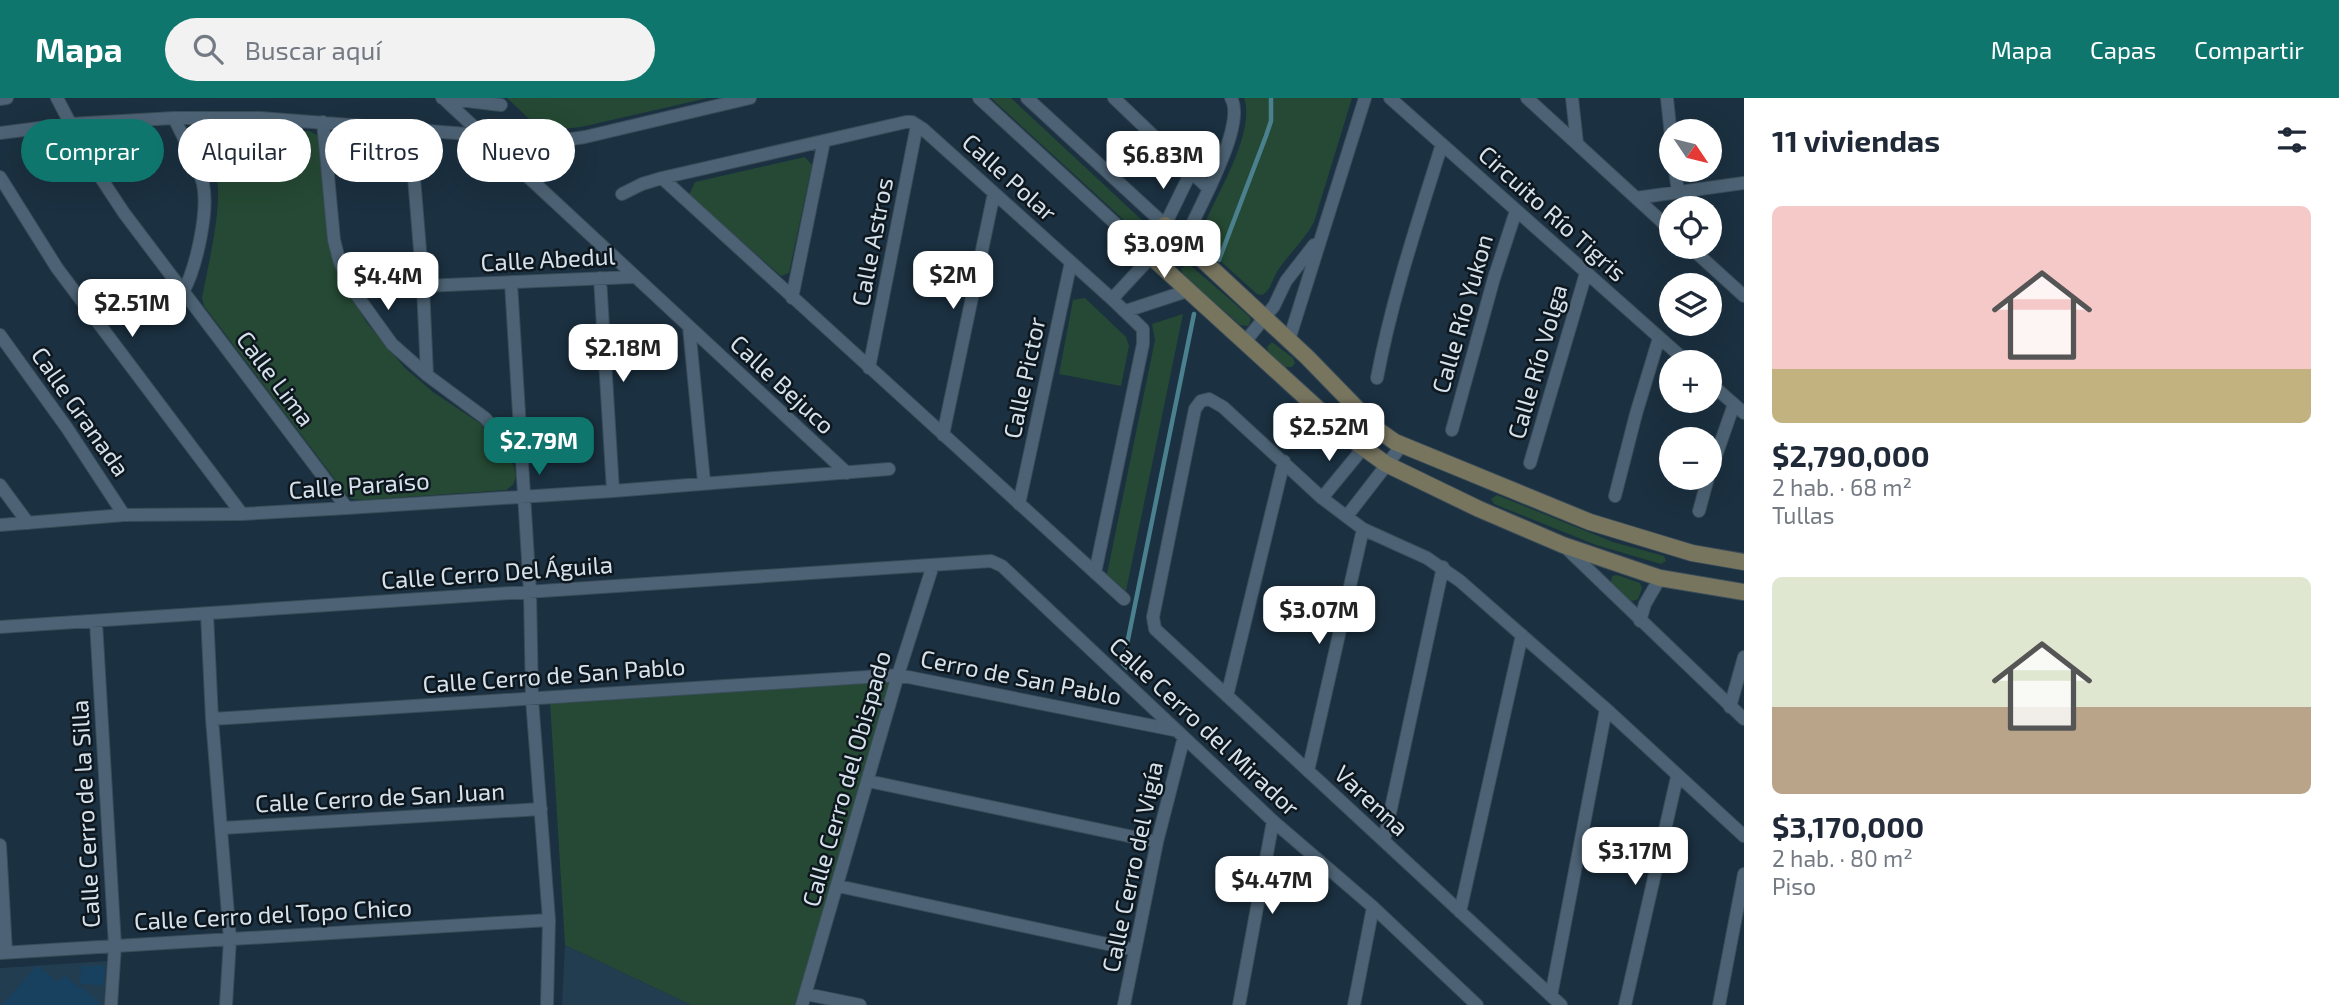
<!DOCTYPE html>
<html lang="es">
<meta charset="utf-8">
<style>
body{margin:0;font-family:"Exo 2",sans-serif;background:#f2f2f3;color:#1f2937;height:100vh;display:flex;flex-direction:column;font-size:26px;white-space:nowrap}
*{box-sizing:border-box;margin:0}
p{font-size:23px;color:#747a83}
.icon{flex:none;width:38px;height:38px;fill:none;stroke:currentColor;stroke-width:2;stroke-linecap:round;stroke-linejoin:round}
.map{position:relative;flex:1;overflow:hidden}
.panel{display:flex;flex-direction:column;background:#fff;width:595px}
.panel>*{flex:none}
.guide{position:absolute;left:21px;top:21px;width:665px;height:63px;display:flex;gap:14px}
.needle{width:46px;rotate:125deg}
.fabs{position:absolute;left:1659px;top:21px;display:grid;gap:14px}
.fabs a{display:grid;place-items:center;width:63px;height:63px;border-radius:50%;background:#fff;box-shadow:0 7px 28px #0002;font-size:35px}
.price{position:absolute;translate:-50% -60px;padding:0 16px;border-radius:14px;background:#fff;color:#222;font-size:23px;line-height:46px;filter:drop-shadow(0 2px 4px #0008)}
.price::after{content:'';position:absolute;left:50%;top:42px;width:21px;height:16px;margin-left:-10px;background:inherit;clip-path:polygon(0 0,100% 0,50% 100%)}
.price.current{background:#0f766e;color:#fff}
ul{padding:0;list-style:none}
li{display:grid;align-content:center;gap:14px;height:371px;padding:0 28px}
li span{display:grid;place-items:center;height:217px;border-radius:10px;color:#555}
li>.icon{margin-inline-start:auto}
span .icon{width:126px;height:126px;fill:#fffc;stroke-width:1}
li b{font-size:30px}
h2{display:flex;justify-content:space-between;align-items:center;height:84px;padding:0 28px;font-size:30px}
.pill{padding:0 24px;border-radius:32px;background:#fff;box-shadow:0 7px 28px #0002;font-size:24px;line-height:63px}
.pill.current{background:#0f766e;color:#fff}
header{display:flex;align-items:center;gap:42px;box-sizing:border-box;height:98px;padding:0 35px;background:#0f766e;color:#fff}
header strong{font-size:33px}
nav{display:flex;gap:38px;margin-inline-start:auto;font-size:24px}
.search{width:490px;height:63px;background:#f2f2f3;display:flex;align-items:center;gap:18px;box-sizing:border-box;padding:0 24px;border-radius:38px;color:#747a83;font-size:26px}
main{display:flex;flex:1;min-height:0}
.map>svg:first-child{display:block}
.built{fill:#223c50}
.green{fill:#254934}
.lines{fill:none;stroke-linecap:round;stroke-linejoin:round}
.stream{stroke:#4b818e;stroke-width:4.5}
.building{fill:#18415f}
.street-casing{stroke:#3a4c59;stroke-width:14}
.secondary-casing{stroke:#3a4c59;stroke-width:18}
.street{stroke:#4d6375;stroke-width:12}
.secondary{stroke:#78755f;stroke-width:16}
.labels{text-anchor:middle;stroke-width:5;stroke-linejoin:round;paint-order:stroke}
.street-label{font-size:24px;fill:#d5e2ec;stroke:#0e171e}
</style>
<header>
<strong>Mapa</strong>
<div class="search"><svg class="icon" aria-label="search" viewBox="0 0 24 24"><circle cx="10" cy="10" r="6"/><path d="M15 15l6 6"/></svg>Buscar aquí</div>
<nav><a>Mapa</a><a>Capas</a><a>Compartir</a></nav>
</header>
<main>
<div class="map">
<svg width="1744" height="907" viewBox="0 0 1744 907">
<rect width="100%" height="100%" fill="#1b3040"/>
<!-- built -->
<path class="built" d="M565,847L691,907H562Z
M108,863L106,907H0V870Z"/>
<!-- green -->
<path class="green" d="M507,0H708L581,29L542,33Z
M991,0H1011L1145,125L1147,131L1146,134L1138,135Z
M1244,0H1352L1314,124C1304,143 1288,156 1277,174C1272,182 1271,192 1262,197L1257,196L1206,150L1201,138L1205,125C1218,94 1256,33 1244,0Z
M204,32L309,33L319,38L339,177L367,225L405,270L433,294L481,326L514,368L516,379L513,387L506,392L363,402L352,401L346,396L204,208L202,200C207,172 224,104 216,79C211,64 197,57 196,41Z
M805,59L812,67L789,175L781,178L689,97L695,84Z
M1187,166L1190,167L1249,218L1251,222L1248,228L1240,227L1183,177L1181,171Z
M1085,200L1126,239L1129,248L1121,288L1059,276L1073,202Z
M1183,216L1126,493L1107,476L1155,242L1152,226Z
M1272,244L1293,260L1295,265L1292,269H1284L1269,255L1267,249Z
M1497,397L1613,444L1664,458L1666,463L1661,466L1596,447L1494,406L1491,401Z
M1617,477L1640,485L1642,490L1638,501L1633,503L1628,502L1611,485L1612,478Z
M896,584L800,907H691L565,847L550,604Z"/>
<g class="lines">
<!-- stream -->
<path class="stream" d="M1219,162L1266,38L1271,23V0
M1127,570L1123,566L1194,216"/>
</g>
<!-- building -->
<path class="building" d="M37,867L58,884L64,877L80,890V888L102,907H2Z
M81,868H105L104,887L80,886Z"/>
<g class="lines">
<defs>
<path id="street" d="M57,0L91,65L124,115L347,410
M442,0L501,7
M443,0L847,375
M979,0L1144,152L1165,127L1191,74
M1027,0L1165,127
M1114,0L1209,91C1218,71 1243,20 1231,0
M1390,0L1687,264
M1527,0L1671,132
M1572,0L1577,45
M1667,0L1671,38
M0,1L7,0
M174,20C184,41 197,64 203,86C209,113 196,171 183,194
M323,24L334,142L340,165L353,192L392,246L427,277L485,320L521,361
M410,31L423,188L427,277
M0,35L70,26L174,20H260L558,43L585,39L750,0
M1675,72L1678,94
M0,79L57,170L242,416
M662,80L1124,501
M622,96L642,86L662,80L906,24H912L923,31L1112,201L1143,231V246L1095,475
M1636,100L1744,85
M1690,149L1744,198
M1163,170L1183,145L1209,91
M600,180L613,393
M511,185L530,494L532,601L549,822L547,907
M423,188L633,179
M792,200L824,43
M1112,201L1151,159
M1126,213L1187,193
M689,229L704,384
M0,237L67,330L124,417
M1289,242L1365,0
M1244,245L1274,208L1286,183L1314,147
M869,270L917,27
M1377,280C1392,200 1418,123 1442,46
M1710,285L1744,315
M1452,332L1494,180L1516,113
M943,337L994,95
M1530,365L1586,175
M1710,375L1734,306
M0,387L28,425
M1615,398L1636,316L1659,240
M1322,400L1378,332
M1019,406L1071,164
M1699,413L1708,380
M1347,418L1402,347
M0,427L124,417L242,416L347,410L613,393L889,371
M1565,449L1744,621
M207,516L212,621L230,841L226,907
M1640,523L1645,506L1660,480
M96,524L115,848L111,907
M0,529L991,463L1002,468L1273,723L1373,809L1477,907
M1227,598L1284,363
M1730,609L1744,559
M212,621L898,577L1174,632
M1308,673L1363,431
M868,683L1157,744
M222,730L541,711
M1384,743L1443,469
M0,747L6,854
M838,788L1135,852
M1460,814L1522,537
M0,855L549,822
M806,896L860,907
M1551,898L1606,611
M802,907L898,577L933,467
M1124,907L1157,744L1184,639
M1239,907L1273,723
M1354,907L1373,809
M1561,907L1155,531L1153,519L1195,311L1201,303L1209,301L1223,309L1322,400L1363,431L1427,460L1460,483L1606,611L1744,738
M1625,907L1677,679
M1719,907L1744,776"/>
<path id="secondary" d="M1165,127L1307,259L1378,332L1395,344L1590,424L1692,455L1744,464
M1144,152L1350,340L1386,366L1479,411L1563,447L1660,480L1744,494"/>
</defs>
<!-- street casing -->
<use href="#street" class="street-casing"/>
<!-- secondary casing -->
<use href="#secondary" class="secondary-casing"/>
<!-- street -->
<use href="#street" class="street"/>
<!-- secondary -->
<use href="#secondary" class="secondary"/>
</g>
<g class="labels">
<!-- street labels -->
<g class="street-label">
<text transform="translate(1009 80) rotate(42)" y="8">Calle Polar</text>
<text transform="translate(1552 116) rotate(42)" y="8">Circuito Río Tigris</text>
<text transform="translate(873 144) rotate(-79)" y="8">Calle Astros</text>
<text transform="translate(548 162) rotate(-3)" y="8">Calle Abedul</text>
<text transform="translate(1463 216) rotate(-74)" y="8">Calle Río Yukon</text>
<text transform="translate(1538 264) rotate(-74)" y="8">Calle Río Volga</text>
<text transform="translate(1025 280) rotate(-78)" y="8">Calle Pictor</text>
<text transform="translate(275 281) rotate(53)" y="8">Calle Lima</text>
<text transform="translate(782 287) rotate(43)" y="8">Calle Bejuco</text>
<text transform="translate(80 314) rotate(55)" y="8">Calle Granada</text>
<text transform="translate(359 388) rotate(-4)" y="8">Calle Paraíso</text>
<text transform="translate(497 475) rotate(-4)" y="8">Calle Cerro Del Águila</text>
<text transform="translate(554 578) rotate(-4)" y="8">Calle Cerro de San Pablo</text>
<text transform="translate(1021 580) rotate(11)" y="8">Cerro de San Pablo</text>
<text transform="translate(1204 629) rotate(43)" y="8">Calle Cerro del Mirador</text>
<text transform="translate(847 681) rotate(-74)" y="8">Calle Cerro del Obispado</text>
<text transform="translate(380 700) rotate(-3)" y="8">Calle Cerro de San Juan</text>
<text transform="translate(1371 703) rotate(43)" y="8">Varenna</text>
<text transform="translate(86 716) rotate(-93)" y="8">Calle Cerro de la Silla</text>
<text transform="translate(1133 769) rotate(-78)" y="8">Calle Cerro del Vigía</text>
<text transform="translate(273 817) rotate(-3)" y="8">Calle Cerro del Topo Chico</text>
</g>
</g>
</svg>
<div class="fabs">
<a><svg class="needle" viewBox="-14 -14 28 28"><path d="M0-13l5 13h-10z" fill="#e53935"/><path d="M0 13l5-13h-10z" fill="#747a83"/></svg></a>
<a><svg class="icon" aria-label="locate" viewBox="0 0 24 24"><circle cx="12" cy="12" r="6"/><path d="M12 2v4M12 18v4M2 12h4M18 12h4"/></svg></a>
<a><svg class="icon" aria-label="layers" viewBox="0 0 24 24"><path d="M12 4l9 5-9 5-9-5zM3 14l9 5 9-5"/></svg></a>
<a>+</a>
<a>−</a>
</div>
<b class="price" style="left:1163px;top:93px">$6.83M</b>
<b class="price" style="left:1164px;top:182px">$3.09M</b>
<b class="price" style="left:953px;top:213px">$2M</b>
<b class="price" style="left:388px;top:214px">$4.4M</b>
<b class="price" style="left:132px;top:241px">$2.51M</b>
<b class="price" style="left:623px;top:286px">$2.18M</b>
<b class="price" style="left:1329px;top:365px">$2.52M</b>
<b class="price current" style="left:539px;top:379px">$2.79M</b>
<b class="price" style="left:1319px;top:548px">$3.07M</b>
<b class="price" style="left:1635px;top:789px">$3.17M</b>
<b class="price" style="left:1272px;top:818px">$4.47M</b>
<div class="guide">
<a class="pill current">Comprar</a>
<a class="pill">Alquilar</a>
<a class="pill">Filtros</a>
<a class="pill">Nuevo</a>
</div>
</div>
<section class="panel">
<h2>11 viviendas<svg class="icon" aria-label="filters" viewBox="0 0 24 24"><path d="M4 7h16M4 17h16"/><circle cx="9" cy="7" r="2"/><circle cx="15" cy="17" r="2"/></svg></h2>
<ul>
<li><span style="background:linear-gradient(#f6c9c9 75%,#c2b280 0)"><svg class="icon" aria-label="home" viewBox="0 0 24 24"><path d="M3 11l9-7 9 7M6 9v11h12V9"/></svg></span><div><b>$2,790,000</b><p>2 hab. · 68 m²</p><p>Tullas</p></div></li>
<li><span style="background:linear-gradient(#dfe7d0 60%,#b9a48a 0)"><svg class="icon" aria-label="home" viewBox="0 0 24 24"><path d="M3 11l9-7 9 7M6 9v11h12V9"/></svg></span><div><b>$3,170,000</b><p>2 hab. · 80 m²</p><p>Piso</p></div></li>
</ul>
</section>
</main>
